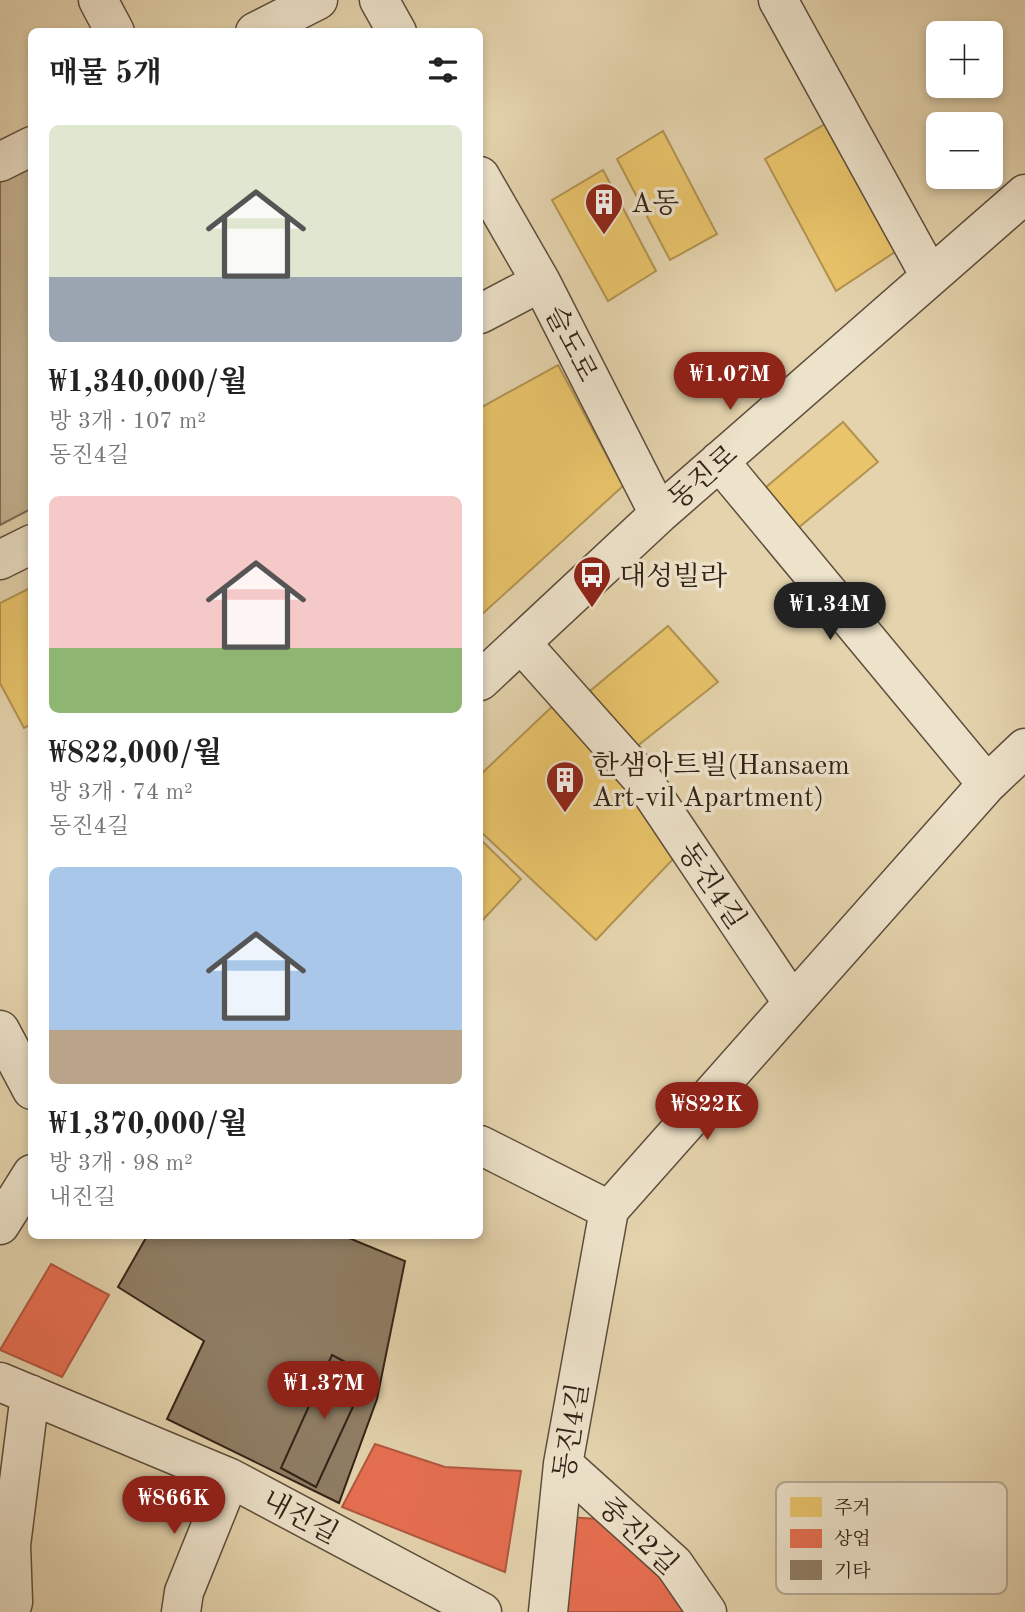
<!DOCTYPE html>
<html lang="ko">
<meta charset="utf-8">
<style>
body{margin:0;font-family:"Old Standard TT","Noto Serif KR",serif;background:#f6f6f6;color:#222;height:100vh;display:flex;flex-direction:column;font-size:26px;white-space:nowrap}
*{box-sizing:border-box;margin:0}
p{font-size:23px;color:#767676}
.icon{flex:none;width:38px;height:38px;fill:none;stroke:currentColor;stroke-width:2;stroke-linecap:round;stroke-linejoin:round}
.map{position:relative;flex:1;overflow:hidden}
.side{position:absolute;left:28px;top:28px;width:455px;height:1211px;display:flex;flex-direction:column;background:#fff;border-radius:10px;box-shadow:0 4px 10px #0003}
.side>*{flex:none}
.fabs{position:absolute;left:926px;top:21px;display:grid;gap:14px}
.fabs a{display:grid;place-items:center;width:77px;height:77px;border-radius:10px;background:#fff;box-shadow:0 4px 10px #0003;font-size:35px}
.price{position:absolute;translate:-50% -60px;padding:0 16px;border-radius:24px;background:#8f2418;color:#fff;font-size:23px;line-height:46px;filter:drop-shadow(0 2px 4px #0008)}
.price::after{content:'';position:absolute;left:50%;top:42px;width:21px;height:16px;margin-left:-10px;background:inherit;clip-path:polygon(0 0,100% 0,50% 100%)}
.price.current{background:#222;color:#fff}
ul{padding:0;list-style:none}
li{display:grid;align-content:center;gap:14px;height:371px;padding:0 21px}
li span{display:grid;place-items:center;height:217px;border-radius:10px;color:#555}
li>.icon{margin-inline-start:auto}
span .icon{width:126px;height:126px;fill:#fffc;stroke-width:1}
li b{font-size:30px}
h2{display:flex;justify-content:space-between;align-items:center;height:84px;padding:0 21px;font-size:30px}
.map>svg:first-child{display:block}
.green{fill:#c6b594;stroke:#7c6c56;stroke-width:2}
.homes{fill:#e9c46a;stroke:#b29351;stroke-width:2}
.shops{fill:#e76f51;stroke:#b15840;stroke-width:2}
.building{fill:#8f7e65;stroke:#322217;stroke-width:2}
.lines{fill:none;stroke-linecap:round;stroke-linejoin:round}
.minor-casing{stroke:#5e4e3c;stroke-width:41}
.minor{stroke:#ede2ca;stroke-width:38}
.labels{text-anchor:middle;stroke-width:7;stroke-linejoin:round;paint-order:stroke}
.poi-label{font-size:28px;fill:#322217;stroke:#ede2ca;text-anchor:start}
.street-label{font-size:28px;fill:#322217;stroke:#ede2ca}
.key{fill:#ede2ca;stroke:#b5a894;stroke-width:2}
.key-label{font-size:19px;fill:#322217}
</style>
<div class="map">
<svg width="1025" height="1612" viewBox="0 0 1025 1612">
<rect width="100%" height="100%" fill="#e4d3ad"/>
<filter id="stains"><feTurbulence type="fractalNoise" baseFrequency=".00286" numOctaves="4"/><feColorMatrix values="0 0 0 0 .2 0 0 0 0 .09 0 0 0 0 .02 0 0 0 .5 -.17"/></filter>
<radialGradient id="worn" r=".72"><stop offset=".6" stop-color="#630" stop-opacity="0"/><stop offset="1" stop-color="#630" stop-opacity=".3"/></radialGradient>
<!-- green -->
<path class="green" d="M31,163V509L0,525V180Z"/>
<!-- homes -->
<path class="homes" d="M832,120L898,250L836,291L765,159Z
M663,131L717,234L670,260L617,159Z
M603,170L656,271L608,301L552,200Z
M558,365L623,486L480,616V408Z
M843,422L878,462L798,528L765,488Z
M30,588L32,724L24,728L0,683V603Z
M668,626L718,682L636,747L590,691Z
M557,702L639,797L677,855L596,940L480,831V775Z
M480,839L521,879L480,923Z"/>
<!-- shops -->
<path class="shops" d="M51,1264L109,1295L62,1377L0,1350Z
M375,1444L445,1467L521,1471L505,1572L342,1507Z
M568,1517L598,1519L672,1580L686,1612H559Z"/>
<!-- building -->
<path class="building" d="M147,1236H344L405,1261L377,1399L339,1503L167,1419L204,1341L118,1287Z
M332,1355L368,1374L316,1487L281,1468Z"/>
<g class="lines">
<defs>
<path id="minor" d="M98,0L115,32
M379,0L397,32
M778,0L930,276
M255,32L318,0
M0,162L32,146
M480,176L541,282L659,514
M480,314L541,282
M719,461L987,784
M0,560L32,544
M521,643L643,780L792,1002
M480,681L659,514L1025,194
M0,1030L32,1090
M480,1145L609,1210
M0,1225L32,1174
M0,1382L230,1478L482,1612
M563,1464L674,1564L707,1612
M10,1612L13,1602L11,1545L30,1394
M181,1612L184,1592L230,1478
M548,1612L563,1464L609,1210L987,784L1025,748"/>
</defs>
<!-- minor casing -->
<use href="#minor" class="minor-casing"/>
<!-- minor -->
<use href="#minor" class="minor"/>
</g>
<!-- icons -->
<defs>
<symbol id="building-pin" viewBox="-11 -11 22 30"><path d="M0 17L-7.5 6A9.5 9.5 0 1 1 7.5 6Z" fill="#8f2418" stroke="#ede2ca"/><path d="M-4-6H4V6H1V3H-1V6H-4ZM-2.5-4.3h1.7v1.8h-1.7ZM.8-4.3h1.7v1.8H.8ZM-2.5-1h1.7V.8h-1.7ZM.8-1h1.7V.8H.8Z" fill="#fff"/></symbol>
<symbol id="bus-pin" viewBox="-11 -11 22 30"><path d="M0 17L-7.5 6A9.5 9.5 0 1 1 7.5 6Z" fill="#8f2418" stroke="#ede2ca"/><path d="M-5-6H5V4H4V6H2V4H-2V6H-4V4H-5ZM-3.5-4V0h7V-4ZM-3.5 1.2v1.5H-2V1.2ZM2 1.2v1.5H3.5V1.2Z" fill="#fff"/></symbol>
</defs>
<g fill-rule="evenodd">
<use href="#building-pin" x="582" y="180" width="44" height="60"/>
<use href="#bus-pin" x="570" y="553" width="44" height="60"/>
<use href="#building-pin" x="543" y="758" width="44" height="60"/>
</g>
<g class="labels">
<!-- poi labels -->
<g class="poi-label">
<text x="631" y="212">A동</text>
<text x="619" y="585">대성빌라</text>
<text x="592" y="774">한샘아트빌(Hansaem<tspan x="592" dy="32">Art-vil Apartment)</tspan></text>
</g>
<!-- street labels -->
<g class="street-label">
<text transform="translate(572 343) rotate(63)" y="10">슬도로</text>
<text transform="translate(702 476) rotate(-41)" y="10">동진로</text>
<text transform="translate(713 885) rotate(56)" y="10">동진4길</text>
<text transform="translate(570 1431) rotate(-81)" y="10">동진4길</text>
<text transform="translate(301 1516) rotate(28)" y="10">내진길</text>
<text transform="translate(639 1535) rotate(44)" y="10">중진2길</text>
</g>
</g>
<!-- legend -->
<rect x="776" y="1482" width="231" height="112" rx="10" class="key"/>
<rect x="790" y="1497" width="32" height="20" fill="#e9c46a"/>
<rect x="790" y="1529" width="32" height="19" fill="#e76f51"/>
<rect x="790" y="1560" width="32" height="20" fill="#8f7e65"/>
<g class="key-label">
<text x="834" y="1514">주거</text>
<text x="834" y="1545">상업</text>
<text x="834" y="1577">기타</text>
</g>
<rect width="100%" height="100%" filter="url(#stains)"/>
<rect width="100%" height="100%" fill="url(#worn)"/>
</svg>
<div class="fabs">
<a>+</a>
<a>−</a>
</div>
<b class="price" style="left:730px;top:412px">₩1.07M</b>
<b class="price current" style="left:830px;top:642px">₩1.34M</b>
<b class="price" style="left:707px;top:1142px">₩822K</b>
<b class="price" style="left:324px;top:1421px">₩1.37M</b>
<b class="price" style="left:174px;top:1536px">₩866K</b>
<section class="side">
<h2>매물 5개<svg class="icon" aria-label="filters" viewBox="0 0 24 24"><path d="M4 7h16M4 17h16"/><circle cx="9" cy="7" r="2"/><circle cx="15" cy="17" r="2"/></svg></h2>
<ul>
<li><span style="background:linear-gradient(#dfe7d0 70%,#9aa5b1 0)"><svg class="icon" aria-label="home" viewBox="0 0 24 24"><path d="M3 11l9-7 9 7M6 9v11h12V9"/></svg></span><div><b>₩1,340,000/월</b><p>방 3개 · 107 m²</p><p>동진4길</p></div></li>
<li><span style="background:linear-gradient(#f6c9c9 70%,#8fb573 0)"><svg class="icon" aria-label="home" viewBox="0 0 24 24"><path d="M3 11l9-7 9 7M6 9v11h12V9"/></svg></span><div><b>₩822,000/월</b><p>방 3개 · 74 m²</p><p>동진4길</p></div></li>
<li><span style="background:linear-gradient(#a9c7e8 75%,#b9a48a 0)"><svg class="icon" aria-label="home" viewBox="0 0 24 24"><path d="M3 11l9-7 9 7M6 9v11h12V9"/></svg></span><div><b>₩1,370,000/월</b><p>방 3개 · 98 m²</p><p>내진길</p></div></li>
</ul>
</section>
</div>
